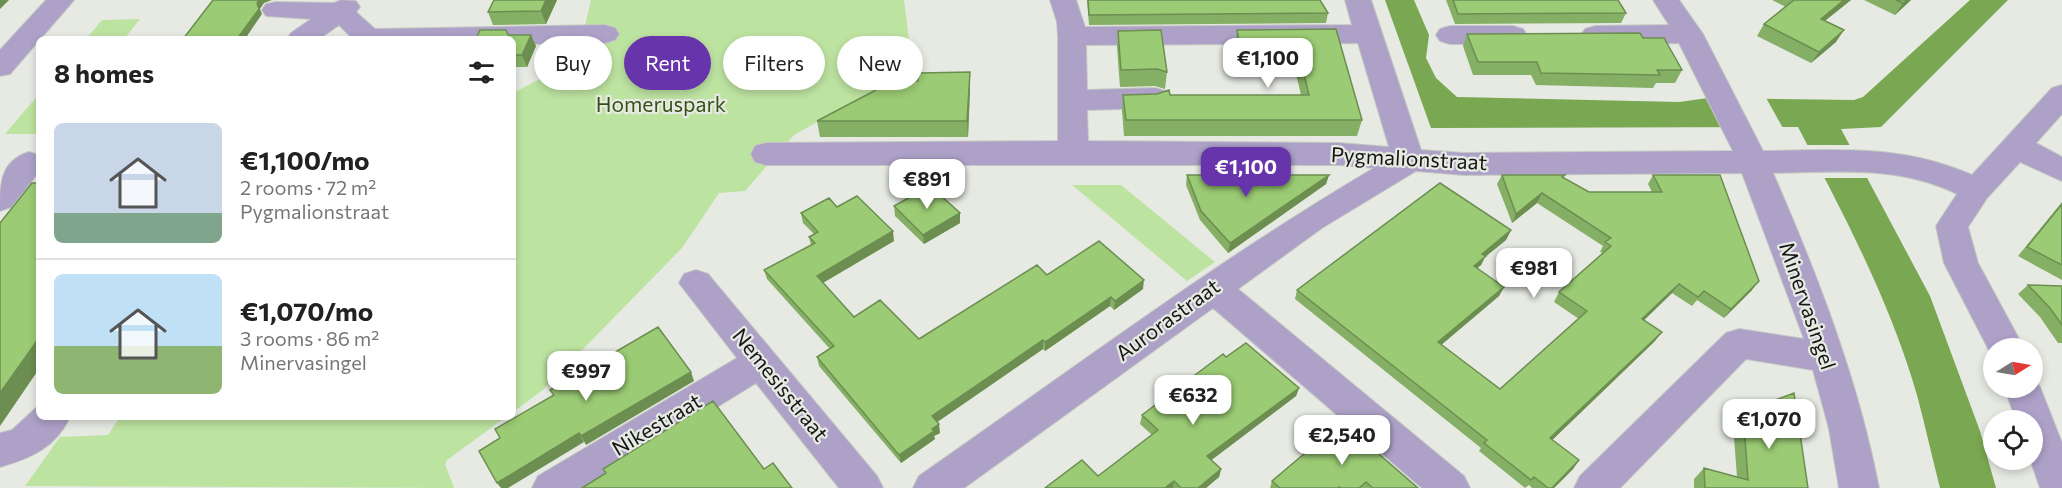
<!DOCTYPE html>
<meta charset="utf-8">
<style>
body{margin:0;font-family:Commissioner,sans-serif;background:#f2f2f2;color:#222;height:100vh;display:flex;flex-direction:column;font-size:22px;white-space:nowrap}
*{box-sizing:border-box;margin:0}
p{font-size:20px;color:#767676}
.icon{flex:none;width:33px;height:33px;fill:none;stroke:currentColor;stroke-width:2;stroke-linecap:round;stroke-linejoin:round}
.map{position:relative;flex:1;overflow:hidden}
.side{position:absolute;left:36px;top:36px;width:480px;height:384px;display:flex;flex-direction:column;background:#fff;border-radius:9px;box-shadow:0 3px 9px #0003}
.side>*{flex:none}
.hud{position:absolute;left:534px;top:36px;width:570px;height:54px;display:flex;gap:12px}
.needle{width:39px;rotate:79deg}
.tools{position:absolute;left:1983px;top:338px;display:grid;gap:12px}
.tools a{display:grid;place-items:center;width:60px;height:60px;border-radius:50%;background:#fff;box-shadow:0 3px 9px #0003;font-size:30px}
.price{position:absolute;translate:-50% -51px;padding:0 14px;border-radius:12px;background:#fff;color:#222;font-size:20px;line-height:39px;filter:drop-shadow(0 2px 3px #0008)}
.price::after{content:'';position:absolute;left:50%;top:36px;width:18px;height:14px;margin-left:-9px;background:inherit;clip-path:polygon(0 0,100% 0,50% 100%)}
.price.selected{background:#6834ab;color:#fff}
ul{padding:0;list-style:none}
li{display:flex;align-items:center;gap:18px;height:150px;padding:0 18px}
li+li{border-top:2px solid #e0e0e0}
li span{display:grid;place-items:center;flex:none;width:168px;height:120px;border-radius:9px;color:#555}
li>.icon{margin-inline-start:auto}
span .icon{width:72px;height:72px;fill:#fffc;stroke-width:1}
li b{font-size:26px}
h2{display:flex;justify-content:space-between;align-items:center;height:72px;padding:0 18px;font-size:26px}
.tag{padding:0 21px;border-radius:27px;background:#fff;box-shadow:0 3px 9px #0003;font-size:21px;line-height:54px}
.tag.selected{background:#6834ab;color:#fff}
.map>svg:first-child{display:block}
.green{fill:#bde3a1}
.water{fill:#7aa752}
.pier{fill:#e6eae3}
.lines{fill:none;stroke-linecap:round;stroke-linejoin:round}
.minor-casing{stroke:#c5c8c2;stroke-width:2}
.minor{fill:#ada1c8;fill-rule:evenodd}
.wall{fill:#85af64}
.shaded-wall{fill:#6c8e51}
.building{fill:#9bcb74;stroke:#6c8e51;stroke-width:1.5}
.labels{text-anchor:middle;stroke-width:4.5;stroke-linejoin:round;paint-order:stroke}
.park-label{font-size:21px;fill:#345216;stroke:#e6eae3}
.street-label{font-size:21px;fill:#161715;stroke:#e6eae3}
</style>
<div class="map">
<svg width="2062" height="488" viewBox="0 0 2062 488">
<rect width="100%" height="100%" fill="#e6eae3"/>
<!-- green -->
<path class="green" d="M591,0H904L911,57L900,82L879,101L851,103L794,135L745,191L719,193L682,248L544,389L513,412V93L563,67L570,49L585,26Z
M140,19L124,39H86L102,20Z
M39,94V134H5Z
M1072,185H1121L1215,262L1187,281Z
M120,417H506L447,460L445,464L454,488L25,486L60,437L108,435Z"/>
<!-- water -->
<path class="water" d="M1385,0H1414L1429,35L1426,58L1436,78L1457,97L1679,102L1708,98L1854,100L1863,97L1970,0H2008L1881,127L1841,129L1930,296L1980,431L1996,488H1940C1932,457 1925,425 1917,395C1890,301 1843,213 1798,127L1431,128Z"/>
<!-- pier -->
<path class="pier" d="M1707,96H1765L1784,130H1724Z
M1804,145H1853L1871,178H1822Z"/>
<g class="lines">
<defs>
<path id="minor" d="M46,0H74L10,74L0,76V50Z
M341,0L356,1L360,7L356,12L375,29L605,25L615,28L619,34L615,40L605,43L513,44V39H353L339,25L319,39H287L291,33L311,19L266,16L262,10L266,4L276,2L334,3Z
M1050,0H1076L1085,27L1352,25L1345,0H1371L1421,150L1464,153L1733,151L1679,43L1595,44L1585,41L1581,35L1585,29L1595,26L1669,25L1653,0H1679L1703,34L1763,151C1837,150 1902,144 1972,175L2052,88L2062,85V114L2036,143L2062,157V181L2020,162L1987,198L1968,227L1978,263L2024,348H1994L1993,358L1944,263L1936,226L1957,194C1898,165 1836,172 1773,173C1817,274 1858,379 1879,488H1839L1829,429L1813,370L1746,359L1620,488H1574L1580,476L1726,333L1739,329L1804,339L1742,173L1464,175L1416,171L1322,228L1238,289L1464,476L1470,488H1422L1213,308L964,488H913L919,476C1070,371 1216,261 1374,168L1339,165H766L755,162L751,154L755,146L766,143L1058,141V36L1057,22ZM1358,43L1389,147L1339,143L1088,141L1087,110L1155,108L1165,105L1170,98L1165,91L1155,88L1087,90L1086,45Z
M1450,26H1513L1523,29L1527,35L1523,41L1513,44H1450L1440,41L1436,35L1440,29Z
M29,152L39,155V172L11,207L0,211C0,184 0,161 29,152Z
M696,270L708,274L877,476L883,488H839L756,383L586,488H532L538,476L737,358L679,283L684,274Z
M2032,375L2040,387L2062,443V488H2040L2030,459H2032V420H2016L2004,387H2032Z
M39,405V417H70C55,448 31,458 0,467V433L12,430Z"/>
</defs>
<!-- minor casing -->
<use href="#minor" class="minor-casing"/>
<!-- minor -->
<use href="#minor" class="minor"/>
</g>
<!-- wall -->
<path class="wall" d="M494,0H557L546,24L493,25L488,12Z
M1087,0H1320L1328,13L1326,23L1089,25Z
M1446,0H1618L1626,13L1621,23L1455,24Z
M1772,0H1851L1825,21L1836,42L1811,63L1757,36L1764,24L1786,7Z
M1864,0H1911L1895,15Z
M1336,29L1362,120L1357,136H1124L1122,111L1123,95H1301L1292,57H1237L1235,46L1237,30Z
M1118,31L1167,72L1165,89L1155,86L1120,87L1117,47Z
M1467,34L1643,38L1682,70L1675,83H1656L1653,88L1536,85L1531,75H1473L1463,46Z
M508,35L536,46L527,67H513V39Z
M970,88L968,137H820L817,121Z
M1187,175H1329L1326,184L1228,253L1200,220L1186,185Z
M1502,175H1565L1563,178L1589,192H1652L1648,184L1653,175L1752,290L1724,318L1697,300L1692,306L1672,293L1644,320L1655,341L1552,440L1579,460L1573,469L1554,488H1532L1529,485L1525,488L1479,451L1481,448L1295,299L1297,290L1511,230L1506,240L1485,257L1481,265L1477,268L1504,287L1499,296L1441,345L1500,389L1579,319L1554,302L1559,292L1603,253L1600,252L1603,246L1537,203L1512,223L1497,184Z
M2062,202V280L2018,256Z
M894,206L960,213V223L924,244L895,216Z
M837,207L894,241L823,283L854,317L919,339L1047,275L1143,289L1114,310L1110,306L1045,351L1043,349L937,422L940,433L934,436L935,439L901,463L819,366L817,357L830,349L767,279L764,270L811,245L809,237L814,234L803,223L801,213Z
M2028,285L2062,286V343H2058L2040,317L2018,294Z
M1226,357L1299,388L1296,396L1211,460L1221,469L1219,477L1206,488H1045L1098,476L1152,435L1140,424L1142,415Z
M1743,412L1808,488H1694V479L1704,468L1737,477L1733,424Z
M1342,422L1418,488H1270L1272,481Z"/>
<!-- shaded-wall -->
<path class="shaded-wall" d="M0,0H9L0,9Z
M259,0H272L264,3L260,9L262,14L245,39H237Z
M546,0H557L546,24L541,11Z
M1844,0H1851L1813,30L1821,19Z
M1907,0H1911L1895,15L1903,3Z
M1844,30L1836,42L1811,63L1819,52Z
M531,35L536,46L527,67L522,55Z
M970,72V88L968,137L967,121Z
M1329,175L1326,184L1228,253L1230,243Z
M1542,193L1537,203L1512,223L1516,214Z
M960,213V223L924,244L923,235Z
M1511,230L1506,240L1485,257L1481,265L1470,275L1474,266L1482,254Z
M893,231L894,241L819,285L817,276Z
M1144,280L1143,289L1114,310L1115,301Z
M1759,281L1752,290L1724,318L1731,309Z
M1679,284L1672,293L1636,328L1642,319Z
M1504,287L1499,296L1434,351L1438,342Z
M1111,297L1110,306L1045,351V342Z
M1662,332L1655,341L1545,447L1550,438Z
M39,338V369L0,426V393Z
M1043,340V349L933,425L932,416Z
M691,372L694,381L586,445L581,436Z
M1299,388L1296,396L1205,465L1207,456Z
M939,424L940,433L934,436L935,439L901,463L899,455Z
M579,433L584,442L508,488H501L497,483Z
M1579,460L1573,469L1554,488H1552Z
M1221,469L1219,477L1206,488H1198Z
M1174,481L1173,488H1165Z"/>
<!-- building -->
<path class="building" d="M213,0H259L257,3L259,9L237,39H183Z
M494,0H546L541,11L488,12Z
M1088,0H1320L1328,13L1089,15Z
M1453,0H1618L1626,13L1458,14Z
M1794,0H1844L1821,19L1844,30L1819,52L1764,24Z
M1896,0H1907L1903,3Z
M1336,29L1362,120H1126L1123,95L1157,94L1169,90L1170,95H1309L1296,41H1239L1237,30Z
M480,30H506L508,35H531L522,55H513V39H476Z
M1161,30L1167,72L1157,69L1121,70L1118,31Z
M1640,33L1643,38H1664L1682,70H1657L1660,75L1541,73L1537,62H1478L1467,34Z
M970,72L967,121H817L893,81H918L919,73Z
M1187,175H1329L1230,243L1201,211Z
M1502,175H1565L1562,177L1589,192H1662L1653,175H1720L1759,281L1731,309L1704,291L1698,297L1679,284L1642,319L1662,332L1550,438L1579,460L1552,488H1548L1534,477L1531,480L1484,443L1487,440L1297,290L1440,183L1511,230L1482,254L1486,256L1474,266L1504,287L1438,342L1500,389L1587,311L1559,292L1611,246L1605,242L1611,238L1542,193L1516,214Z
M32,183H39V338L0,393V223Z
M930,186L960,213L923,235L894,206Z
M857,196L893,231L817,276L854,317L880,300L919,339L1037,265L1047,275L1099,241L1144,280L1115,301L1111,297L1045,342L1043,340L932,416L939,424L932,429L934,431L899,455L817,357L834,346L764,270L815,243L809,237L818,232L801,213L829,198L837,207Z
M2062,204V265L2027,247Z
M2028,285L2062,286V325L2050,308Z
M658,327L691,372L581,436L579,433L497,483L479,451L500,438L495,429L554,395L550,390Z
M1246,343L1299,388L1207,456L1221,469L1198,488H1181L1174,481L1165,488H1045L1082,460L1098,476L1158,430L1142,415L1223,354L1226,357Z
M1794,393L1808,488H1705L1704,468L1748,480L1743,412Z
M713,401L764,469L773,463L792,488H582L606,473L603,469Z
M1342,422L1418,488H1373L1366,482L1359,488H1341L1339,487L1338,488H1280L1272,481Z"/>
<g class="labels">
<!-- park labels -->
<g class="park-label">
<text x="661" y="112">Homeruspark</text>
</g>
<!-- street labels -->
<g class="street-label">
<text transform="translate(1409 159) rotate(3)" y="7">Pygmalionstraat</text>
<text transform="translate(1807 306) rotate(71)" y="7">Minervasingel</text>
<text transform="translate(1168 320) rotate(-36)" y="7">Aurorastraat</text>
<text transform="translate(780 385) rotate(51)" y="7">Nemesisstraat</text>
<text transform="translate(657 425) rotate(-31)" y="7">Nikestraat</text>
</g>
</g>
</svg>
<div class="tools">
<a><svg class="needle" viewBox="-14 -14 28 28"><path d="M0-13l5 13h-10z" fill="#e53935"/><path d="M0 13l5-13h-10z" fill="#767676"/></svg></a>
<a><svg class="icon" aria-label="locate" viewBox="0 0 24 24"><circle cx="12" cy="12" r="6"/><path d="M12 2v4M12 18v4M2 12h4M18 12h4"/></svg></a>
</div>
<b class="price" style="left:1268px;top:89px">€1,100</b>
<b class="price selected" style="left:1246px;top:198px">€1,100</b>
<b class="price" style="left:927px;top:210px">€891</b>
<b class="price" style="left:1534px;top:299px">€981</b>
<b class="price" style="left:586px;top:402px">€997</b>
<b class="price" style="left:1193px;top:426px">€632</b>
<b class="price" style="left:1769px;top:450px">€1,070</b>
<b class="price" style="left:1342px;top:466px">€2,540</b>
<div class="hud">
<a class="tag">Buy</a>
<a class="tag selected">Rent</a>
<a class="tag">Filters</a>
<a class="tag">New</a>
</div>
<section class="side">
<h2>8 homes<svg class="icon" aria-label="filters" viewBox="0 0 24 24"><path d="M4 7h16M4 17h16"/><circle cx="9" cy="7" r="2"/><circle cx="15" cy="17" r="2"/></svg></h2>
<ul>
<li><span style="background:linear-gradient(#c9d6e8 75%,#7fa58c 0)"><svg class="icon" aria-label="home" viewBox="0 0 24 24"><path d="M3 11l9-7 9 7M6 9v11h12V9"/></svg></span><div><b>€1,100/mo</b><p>2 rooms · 72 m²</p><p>Pygmalionstraat</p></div></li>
<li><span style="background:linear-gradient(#bfe0f5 60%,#8fb573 0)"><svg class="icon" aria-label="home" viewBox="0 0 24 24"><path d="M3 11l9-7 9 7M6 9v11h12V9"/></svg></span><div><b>€1,070/mo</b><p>3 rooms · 86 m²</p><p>Minervasingel</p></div></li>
</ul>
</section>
</div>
